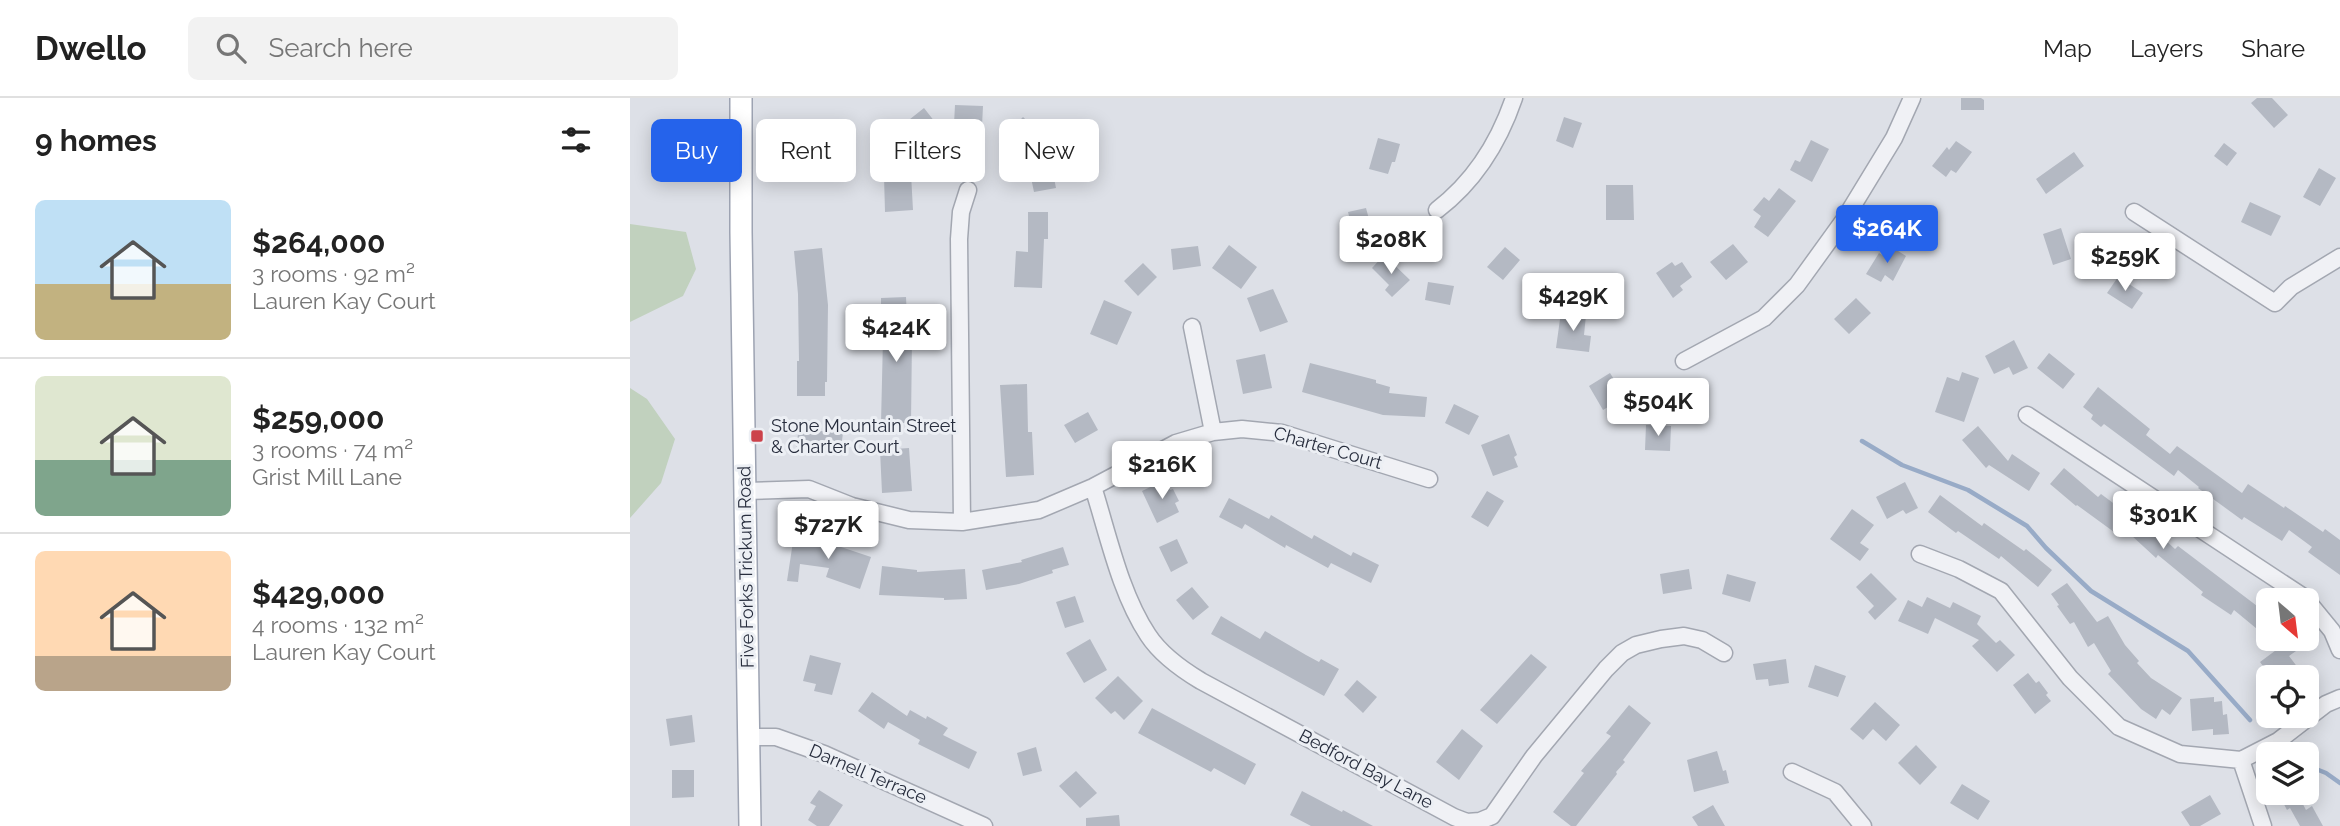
<!DOCTYPE html>
<meta charset="utf-8">
<style>
body{margin:0;font-family:Raleway,sans-serif;background:#f2f2f2;color:#222;height:100vh;display:flex;flex-direction:column;font-size:26px;white-space:nowrap}
*{box-sizing:border-box;margin:0}
p{font-size:23px;color:#767676}
.icon{flex:none;width:38px;height:38px;fill:none;stroke:currentColor;stroke-width:2;stroke-linecap:round;stroke-linejoin:round}
.map{position:relative;flex:1;overflow:hidden}
.panel{display:flex;flex-direction:column;background:#fff;width:630px}
.panel>*{flex:none}
.hud{position:absolute;left:21px;top:21px;width:665px;height:63px;display:flex;gap:14px}
.needle{width:46px;rotate:152deg}
.buttons{position:absolute;left:1626px;top:490px;display:grid;gap:14px}
.buttons a{display:grid;place-items:center;width:63px;height:63px;border-radius:10px;background:#fff;box-shadow:0 4px 18px #0003;font-size:35px}
.price{position:absolute;translate:-50% -60px;padding:0 16px;border-radius:7px;background:#fff;color:#222;font-size:23px;line-height:46px;filter:drop-shadow(0 2px 4px #0008)}
.price::after{content:'';position:absolute;left:50%;top:42px;width:21px;height:16px;margin-left:-10px;background:inherit;clip-path:polygon(0 0,100% 0,50% 100%)}
.price.selected{background:#2563eb;color:#fff}
ul{padding:0;list-style:none}
li{display:flex;align-items:center;gap:21px;height:175px;padding:0 35px}
li+li{border-top:2px solid #e0e0e0}
li span{display:grid;place-items:center;flex:none;width:196px;height:140px;border-radius:10px;color:#555}
li>.icon{margin-inline-start:auto}
span .icon{width:84px;height:84px;fill:#fffc;stroke-width:1}
li b{font-size:30px}
h2{display:flex;justify-content:space-between;align-items:center;height:84px;padding:0 35px;font-size:30px}
.tag{padding:0 24px;border-radius:10px;background:#fff;box-shadow:0 4px 18px #0003;font-size:24px;line-height:63px}
.tag.selected{background:#2563eb;color:#fff}
header{display:flex;align-items:center;gap:42px;box-sizing:border-box;height:98px;padding:0 35px;background:#fff;border-bottom:2px solid #e0e0e0}
header strong{font-size:33px}
nav{display:flex;gap:38px;margin-inline-start:auto;font-size:24px}
.search{width:490px;height:63px;background:#f2f2f2;display:flex;align-items:center;gap:18px;box-sizing:border-box;padding:0 24px;border-radius:10px;color:#767676;font-size:26px}
main{display:flex;flex:1;min-height:0}
.map>svg:first-child{display:block}
.green{fill:#c1d1be}
.lines{fill:none;stroke-linecap:round;stroke-linejoin:round}
.stream{stroke:#98abc7;stroke-width:4.5}
.building{fill:#b4b9c3}
.minor-casing{stroke:#a3a7b1;stroke-width:19}
.major-casing{stroke:#9da3b2;stroke-width:24}
.minor{stroke:#f0f1f5;stroke-width:16}
.major{stroke:#fff;stroke-width:21}
.poi-dot{fill:#cc424b;stroke:#eceff4;stroke-width:2.5}
.labels{text-anchor:middle;stroke-width:6;stroke-linejoin:round;paint-order:stroke}
.poi-label{font-size:18px;fill:#272d3d;stroke:#eceff4;text-anchor:start}
.street-label{font-size:18px;fill:#272d3d;stroke:#eceff4}
</style>
<header>
<strong>Dwello</strong>
<div class="search"><svg class="icon" aria-label="search" viewBox="0 0 24 24"><circle cx="10" cy="10" r="6"/><path d="M15 15l6 6"/></svg>Search here</div>
<nav><a>Map</a><a>Layers</a><a>Share</a></nav>
</header>
<main>
<section class="panel">
<h2>9 homes<svg class="icon" aria-label="filters" viewBox="0 0 24 24"><path d="M4 7h16M4 17h16"/><circle cx="9" cy="7" r="2"/><circle cx="15" cy="17" r="2"/></svg></h2>
<ul>
<li><span style="background:linear-gradient(#bfe0f5 60%,#c2b280 0)"><svg class="icon" aria-label="home" viewBox="0 0 24 24"><path d="M3 11l9-7 9 7M6 9v11h12V9"/></svg></span><div><b>$264,000</b><p>3 rooms · 92 m²</p><p>Lauren Kay Court</p></div></li>
<li><span style="background:linear-gradient(#dfe7d0 60%,#7fa58c 0)"><svg class="icon" aria-label="home" viewBox="0 0 24 24"><path d="M3 11l9-7 9 7M6 9v11h12V9"/></svg></span><div><b>$259,000</b><p>3 rooms · 74 m²</p><p>Grist Mill Lane</p></div></li>
<li><span style="background:linear-gradient(#ffd9b3 75%,#b9a48a 0)"><svg class="icon" aria-label="home" viewBox="0 0 24 24"><path d="M3 11l9-7 9 7M6 9v11h12V9"/></svg></span><div><b>$429,000</b><p>4 rooms · 132 m²</p><p>Lauren Kay Court</p></div></li>
</ul>
</section>
<div class="map">
<svg width="1710" height="728" viewBox="0 0 1710 728">
<rect width="100%" height="100%" fill="#dde0e7"/>
<!-- green -->
<path class="green" d="M0,126L56,134L66,171L53,198L0,224Z
M0,290L17,301L45,341L31,385L0,420Z"/>
<g class="lines">
<!-- stream -->
<path class="stream" d="M1232,343L1272,367L1338,392L1397,428L1416,450L1461,493L1558,553L1620,622
M1676,667L1696,675L1710,685"/>
</g>
<!-- building -->
<path class="building" d="M1331,0H1351L1354,2V12H1331Z
M1627,0H1642L1658,17L1644,30L1621,5Z
M325,7L353,8L352,28L324,26Z
M294,10L312,33L283,55L265,33Z
M393,19L411,36L391,57L373,40Z
M934,19L952,25L943,50L926,43Z
M185,36L186,63L165,64L164,37Z
M748,40L770,46L765,64H762L758,76L739,71Z
M1181,42L1199,51L1182,84L1160,72L1165,62L1170,64Z
M1326,43L1342,54L1326,75L1321,72L1316,79L1302,68L1317,49L1319,52Z
M1594,45L1607,55L1597,68L1584,58Z
M1444,54L1454,68L1416,96L1406,81Z
M421,65L426,90L404,94L399,70Z
M1689,70L1706,80L1690,108L1673,99Z
M281,76L283,112L255,114L254,78Z
M976,87H1003L1004,122H976Z
M1149,90L1166,103L1138,139L1124,129L1131,118L1123,112L1134,99L1139,103Z
M1620,104L1651,118L1641,138L1611,124Z
M1283,107L1303,119L1290,140L1270,129Z
M736,110L743,136L725,141L718,114Z
M398,114H418V141H414L412,190L384,189L386,153L398,154Z
M1431,130L1441,161L1423,167L1413,136Z
M1103,146L1118,164L1096,182L1080,164Z
M599,147L627,169L611,191L582,170Z
M568,148L571,168L543,172L541,151Z
M1260,148L1276,158L1263,183L1255,177L1251,184L1236,176L1249,155L1254,158Z
M875,149L890,162L873,182L857,169Z
M192,150L198,207L197,284H195V298H167V263H169L168,196L164,153Z
M754,157L780,182L762,199L755,192L759,187L742,170Z
M1042,164L1045,168L1052,164L1062,179L1050,188L1053,192L1043,200L1026,175Z
M513,165L527,179L508,198L494,183Z
M1488,179L1513,195L1502,211L1477,195Z
M798,184L824,188L820,207L795,202Z
M643,191L658,224L630,234L617,200Z
M276,199L278,240H282L281,325H251L253,240H257L256,213H251V200Z
M1226,200L1241,215L1219,236L1204,221Z
M474,202L502,214L487,247L460,236Z
M931,214L956,217L954,237L961,238L959,254L926,250Z
M1384,242L1398,270L1383,277L1379,269L1364,276L1355,258Z
M1419,255L1445,276L1433,291L1407,270Z
M635,256L642,290L613,296L606,262Z
M680,265L746,282V285L760,289L759,295L797,299L795,319L753,317L672,294Z
M1332,274L1349,280L1334,324L1305,314L1317,279L1329,283Z
M980,275L995,299L973,312L959,288Z
M397,286L398,334H402L404,377L376,379L370,287Z
M1468,289L1520,331L1516,337L1540,356L1547,348L1612,395L1618,386L1654,410L1655,408L1693,434L1695,431L1710,442V477L1678,454L1682,449L1659,432L1652,443L1614,419L1612,422L1568,390L1569,389L1548,372L1544,378L1474,326L1471,329L1461,321L1463,317L1453,309Z
M824,306L849,318L839,337L815,325Z
M458,314L468,332L445,345L434,327Z
M170,321L181,323L180,332L213,335L210,357L166,351Z
M1016,327L1041,328L1040,353L1015,352Z
M1348,328L1378,363L1382,356L1410,375L1399,393L1359,367L1356,370L1332,342Z
M879,336L887,357L884,359L888,369L863,378L851,347Z
M279,350L282,393L252,395L250,352Z
M1434,370L1468,399L1471,396L1510,425L1513,422L1545,451L1548,448L1631,511L1638,503V540L1604,512L1601,517L1571,497L1573,494L1528,457L1526,460L1489,426L1484,434L1447,407L1446,408L1420,386Z
M535,382L540,392L543,391L549,403L545,405L549,414L527,425L512,393Z
M1275,384L1288,410L1276,416L1273,412L1257,421L1246,399Z
M857,393L874,403L858,429L841,419Z
M1310,397L1352,428L1354,425L1394,453L1396,451L1422,472L1408,489L1371,458L1369,461L1328,433L1326,435L1298,414Z
M599,400L639,421L641,417L682,441L684,437L721,458L723,454L749,467L741,485L701,465L698,470L656,447L655,450L615,426L612,431L589,419Z
M1222,411L1244,427L1230,445L1239,451L1230,463L1200,441Z
M164,437L187,441L241,459L230,491L196,479L199,470L170,466L168,484L157,483Z
M547,441L558,465L541,474L529,449Z
M433,449L439,467L422,472L423,475L389,486L356,492L352,472L392,464L391,462Z
M252,468L287,472V474L335,471L337,501L314,502V500L249,497Z
M1059,471L1062,491L1033,496L1030,476Z
M1241,475L1267,501L1245,522L1238,514L1244,508L1226,489Z
M1097,476L1126,484L1120,504L1092,496Z
M1437,485L1467,524L1478,518L1495,547L1509,563L1507,565L1521,580L1552,600L1540,617L1532,611L1526,621L1511,611L1478,576L1481,573L1464,545L1458,549L1444,524L1440,526L1427,508L1429,507L1421,496Z
M562,489L579,509L563,522L546,502Z
M445,498L454,524L435,530L426,504Z
M1297,499L1320,510L1323,504L1351,518L1347,526L1366,545L1370,542L1385,557L1367,574L1342,548L1349,542L1305,520L1298,536L1268,523L1278,502L1292,509Z
M591,518L630,541L635,533L676,557L689,564L691,561L709,571L694,598L581,536Z
M460,541L477,572L454,585L436,555Z
M1661,541H1668L1673,548L1659,558L1675,579H1641L1630,564Z
M901,556L917,569L867,626L850,612Z
M180,557L211,565L202,597L184,593L186,586L173,583Z
M1156,561L1159,585L1139,588L1138,581L1126,582L1123,566Z
M1185,567L1216,578L1208,599L1178,589Z
M1398,575L1406,585L1409,583L1418,595L1416,597L1421,603L1405,616L1383,587Z
M488,578L513,603L494,622L485,613L481,616L465,600Z
M727,582L747,599L733,615L714,597Z
M242,594L277,618L280,612L296,621L297,618L318,630L313,637L347,654L339,671L288,646L290,642L258,624L254,631L228,613Z
M1584,599V604L1592,603L1593,617L1597,616L1599,636L1583,637V631L1562,633L1560,601Z
M1245,604L1270,627L1256,643L1243,631L1233,642L1220,631Z
M999,607L1021,625L993,662L995,664L986,674L987,676L946,728H941L923,714L954,675L951,673L981,638L976,635Z
M522,610L626,666L615,687L584,670L581,674L508,635Z
M62,617L65,644L40,648L36,621Z
M832,631L853,648L829,682L806,664Z
M1286,647L1307,669L1290,687L1268,665Z
M406,649L412,673L393,678L387,655Z
M1087,653L1093,673L1096,672L1099,685L1064,694L1057,662Z
M42,672H64V699L42,700Z
M446,673L467,695L450,710L429,688Z
M1332,686L1360,703L1348,722L1320,705Z
M189,692L213,707L199,728H187L178,722L186,708L180,705Z
M672,693L712,714L713,712L743,728H681L660,717Z
M1648,695H1667L1676,712L1682,708L1693,728H1670L1660,710L1657,712Z
M1580,697L1591,716L1570,728H1560L1551,714Z
M1083,707L1095,728H1068L1062,719Z
M489,717L490,728H456V720Z"/>
<g class="lines">
<defs>
<path id="minor" d="M807,112C845,83 869,44 884,0
M1504,114L1645,205L1661,189L1710,159
M562,229L583,334
M1054,263L1134,220L1167,187L1214,122L1264,40L1282,0
M1397,317L1675,500L1702,533L1710,552
M463,389C478,436 490,495 518,537C531,557 551,571 571,583L824,719L837,724L850,723L862,718L904,658L976,571L992,555L1006,547L1031,541L1054,538L1072,542L1094,555
M115,393L179,391L222,408L279,422L332,424L409,412L463,389L546,345L583,334L612,331L652,335L799,381
M332,424L329,141L331,114L338,92
M1290,456L1329,471L1371,493L1440,580L1489,629L1550,656L1611,662L1648,643L1696,606L1710,600
M118,639H146L194,656L354,728
M1611,662L1633,728
M1162,674L1205,694L1233,728"/>
<path id="major" d="M111,0V134L120,728"/>
</defs>
<!-- minor casing -->
<use href="#minor" class="minor-casing"/>
<!-- major casing -->
<use href="#major" class="major-casing"/>
<!-- minor -->
<use href="#minor" class="minor"/>
<!-- major -->
<use href="#major" class="major"/>
</g>
<!-- markers -->
<rect class="poi-dot" x="120" y="331" width="14" height="14" rx="3.5"/>
<g class="labels">
<!-- poi labels -->
<g class="poi-label">
<text x="141" y="334">Stone Mountain Street<tspan x="141" dy="21">&amp; Charter Court</tspan></text>
</g>
<!-- street labels -->
<g class="street-label">
<text transform="translate(698 350) rotate(16)" y="6">Charter Court</text>
<text transform="translate(116 469) rotate(-91)" y="6">Five Forks Trickum Road</text>
<text transform="translate(736 671) rotate(28)" y="6">Bedford Bay Lane</text>
<text transform="translate(238 676) rotate(23)" y="6">Darnell Terrace</text>
</g>
</g>
</svg>
<div class="buttons">
<a><svg class="needle" viewBox="-14 -14 28 28"><path d="M0-13l5 13h-10z" fill="#e53935"/><path d="M0 13l5-13h-10z" fill="#767676"/></svg></a>
<a><svg class="icon" aria-label="locate" viewBox="0 0 24 24"><circle cx="12" cy="12" r="6"/><path d="M12 2v4M12 18v4M2 12h4M18 12h4"/></svg></a>
<a><svg class="icon" aria-label="layers" viewBox="0 0 24 24"><path d="M12 4l9 5-9 5-9-5zM3 14l9 5 9-5"/></svg></a>
</div>
<b class="price selected" style="left:1257px;top:167px">$264K</b>
<b class="price" style="left:761px;top:178px">$208K</b>
<b class="price" style="left:1495px;top:195px">$259K</b>
<b class="price" style="left:943px;top:235px">$429K</b>
<b class="price" style="left:266px;top:266px">$424K</b>
<b class="price" style="left:1028px;top:340px">$504K</b>
<b class="price" style="left:532px;top:403px">$216K</b>
<b class="price" style="left:1533px;top:453px">$301K</b>
<b class="price" style="left:198px;top:463px">$727K</b>
<div class="hud">
<a class="tag selected">Buy</a>
<a class="tag">Rent</a>
<a class="tag">Filters</a>
<a class="tag">New</a>
</div>
</div>
</main>
